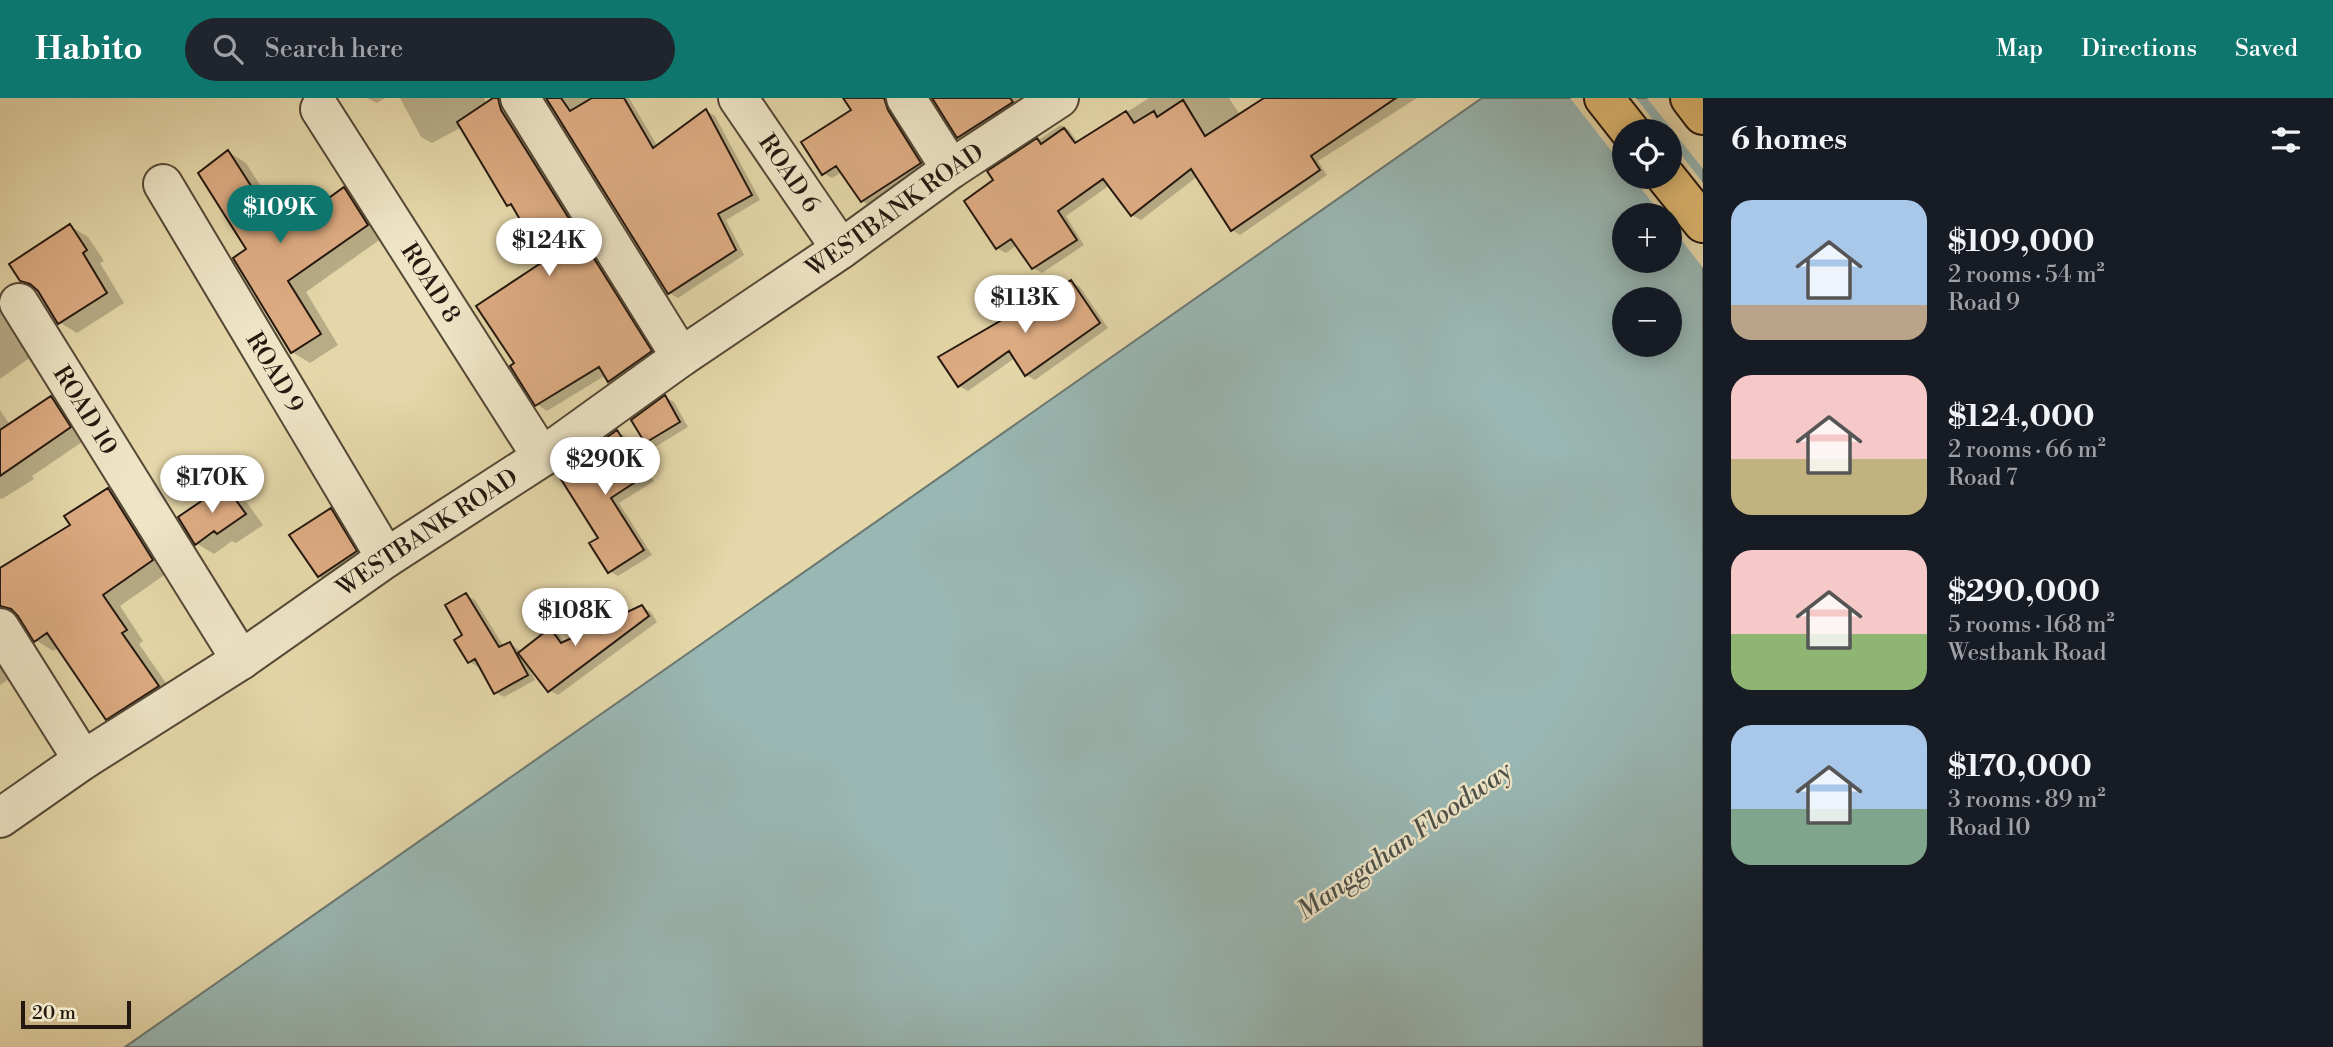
<!DOCTYPE html>
<meta charset="utf-8">
<style>
body{margin:0;font-family:"Libre Bodoni",serif;background:#20242c;color:#f1f3f6;height:100vh;display:flex;flex-direction:column;font-size:26px;white-space:nowrap}
*{box-sizing:border-box;margin:0}
p{font-size:23px;color:#9ea1a6}
.icon{flex:none;width:38px;height:38px;fill:none;stroke:currentColor;stroke-width:2;stroke-linecap:round;stroke-linejoin:round}
.map{position:relative;flex:1;overflow:hidden}
.details{display:flex;flex-direction:column;background:#171b24;width:630px}
.details>*{flex:none}
.controls{position:absolute;left:1612px;top:21px;display:grid;gap:14px}
.controls a{display:grid;place-items:center;width:70px;height:70px;border-radius:50%;background:#171b24;box-shadow:0 4px 18px #0003;font-size:35px}
.scale{position:absolute;left:21px;bottom:18px;width:110px;box-sizing:border-box;padding-left:7px;border:4px solid #24180f;border-top:0;font-size:19px;line-height:24px;white-space:nowrap;color:#24180f;-webkit-text-stroke:5px #eee5c7;paint-order:stroke}
.price{position:absolute;translate:-50% -60px;padding:0 16px;border-radius:24px;background:#fff;color:#222;font-size:23px;line-height:46px;filter:drop-shadow(0 2px 4px #0008)}
.price::after{content:'';position:absolute;left:50%;top:42px;width:21px;height:16px;margin-left:-10px;background:inherit;clip-path:polygon(0 0,100% 0,50% 100%)}
.price.selected{background:#0f766e;color:#fff}
ul{padding:0;list-style:none}
li{display:flex;align-items:center;gap:21px;height:175px;padding:0 28px}
li span{display:grid;place-items:center;flex:none;width:196px;height:140px;border-radius:21px;color:#555}
li>.icon{margin-inline-start:auto}
span .icon{width:84px;height:84px;fill:#fffc;stroke-width:1}
li b{font-size:30px}
h2{display:flex;justify-content:space-between;align-items:center;height:84px;padding:0 28px;font-size:30px}
header{display:flex;align-items:center;gap:42px;box-sizing:border-box;height:98px;padding:0 35px;background:#0f766e;color:#fff}
header strong{font-size:33px}
nav{display:flex;gap:38px;margin-inline-start:auto;font-size:24px}
.search{width:490px;height:63px;background:#20242c;display:flex;align-items:center;gap:18px;box-sizing:border-box;padding:0 24px;border-radius:38px;color:#9ea1a6;font-size:26px}
main{display:flex;flex:1;min-height:0}
.map>svg:first-child{display:block}
.water{fill:#99b7b3;stroke:#6a7771;stroke-width:2;fill-rule:evenodd}
.pier{fill:#e5d7a9}
.shadow{fill:#0003}
.building{fill:#ddab82;stroke:#24180f;stroke-width:2}
.lines{fill:none;stroke-linecap:round;stroke-linejoin:round}
.minor-casing{stroke:#544836;stroke-width:42}
.major-casing{stroke:#24180f;stroke-width:42}
.minor{stroke:#eee5c7;stroke-width:38}
.major{stroke:#e2bc74;stroke-width:38}
.labels{text-anchor:middle;stroke-width:5;stroke-linejoin:round;paint-order:stroke}
.street-label{font-size:24px;fill:#24180f;stroke:#eee5c7}
.water-label{font-size:26px;font-style:italic;fill:#4d5048;stroke:#eee5c7}
</style>
<header>
<strong>Habito</strong>
<div class="search"><svg class="icon" aria-label="search" viewBox="0 0 24 24"><circle cx="10" cy="10" r="6"/><path d="M15 15l6 6"/></svg>Search here</div>
<nav><a>Map</a><a>Directions</a><a>Saved</a></nav>
</header>
<main>
<div class="map">
<svg width="1703" height="949" viewBox="0 0 1703 949">
<rect width="100%" height="100%" fill="#e5d7a9"/>
<filter id="stains"><feTurbulence type="fractalNoise" baseFrequency=".00286" numOctaves="4"/><feColorMatrix values="0 0 0 0 .2 0 0 0 0 .09 0 0 0 0 .02 0 0 0 .5 -.17"/></filter>
<radialGradient id="worn" r=".72"><stop offset=".6" stop-color="#630" stop-opacity="0"/><stop offset="1" stop-color="#630" stop-opacity=".3"/></radialGradient>
<!-- water -->
<path class="water" d="M1482,0H1703V949H125ZM1624,33H1670V79H1624ZM1624,117H1670V163H1624ZM1624,201H1670V247H1624Z"/>
<!-- pier -->
<path class="pier" d="M1570,0H1636L1662,33H1624V69Z
M1647,0H1703V71Z
M1670,42L1703,85V170L1670,127V117H1662L1632,79H1670Z"/>
<!-- shadow -->
<path class="shadow" d="M367,0H385L377,5Z
M400,0H484L487,6L493,2L504,8L661,260L620,289L610,283L606,277L547,313L537,306L516,266L546,164L516,112L508,107L462,29L432,45L421,39Z
M547,0H629L658,49L706,13L715,18L760,102L726,122L744,157L678,200L669,195Z
M845,0H894L929,70L871,108L862,103L842,74L832,80L823,75L853,12Z
M934,0H1035L967,44L959,39Z
M1149,0H1229L1240,17L1268,0H1417L1318,63L1327,77L1240,137L1232,132L1198,78L1141,122L1132,117L1110,87L1066,118L1084,147L1042,175L1033,170L1017,147L1006,155L997,150L996,82L990,74L1061,27L1069,32L1078,45Z
M228,54L246,65L288,131L344,91L362,102L385,138L306,194L338,247L310,265L292,254L249,152Z
M70,128L88,139L104,163L100,165L124,205L77,235L59,224L39,192L21,182Z
M1071,184L1080,189L1108,230L1035,282L1026,277L1015,260L968,293L959,288Z
M0,215L17,225L35,256L0,281Z
M665,299L674,304L688,329L655,349L646,344Z
M51,300L69,310L88,340L32,378L34,381L2,401L0,400V312L10,327Z
M618,334L626,339L654,383L619,405L652,457L618,478L609,473L600,440Z
M225,389L243,399L263,427L236,445L232,443L214,456L196,445Z
M108,392L126,402L170,473L120,508L143,543L139,546L175,598L125,630L107,620L59,549L53,553L36,542L20,518L7,521L0,528V472L72,428Z
M331,412L349,422L374,464L337,489L319,478Z
M466,497L475,502L504,549L510,546L518,551L521,555L550,532L559,537L565,545L642,509L651,514L657,524L558,597L549,592L530,567L528,568L535,582L504,599L495,594L481,568L478,569L470,564L457,542L464,538Z
M0,555L14,578L0,587Z"/>
<!-- building -->
<path class="building" d="M493,0H498L501,12L652,253L608,284L599,269L535,308L510,268L514,265L476,208L544,163L511,106L507,108L457,24Z
M546,0H561L570,13L592,0H624L653,50L706,11L752,97L718,116L736,152L668,196Z
M843,0H884L888,12L921,65L861,104L836,68L822,77L801,44L851,12Z
M932,0H1010L1013,4L957,40Z
M1264,0H1396L1311,58L1320,72L1231,133L1191,71L1131,118L1103,81L1058,113L1077,142L1032,171L1011,141L996,151L964,103L993,82L987,73L1037,40L1041,46L1064,30L1075,45L1126,13L1134,25L1154,13L1157,19L1183,2L1205,38Z
M228,52L278,130L283,127L286,131L344,89L368,127L288,183L321,236L291,255L233,160L246,151L198,75Z
M70,126L87,152L83,155L107,195L58,226L38,193L30,186L20,183L9,166Z
M1071,182L1100,225L1025,278L1009,253L958,289L938,259Z
M665,297L680,324L645,345L631,322Z
M51,298L71,329L0,378V332Z
M617,332L646,377L611,400L644,452L608,475L589,445L598,440L557,375Z
M225,387L246,416L217,436L214,433L195,447L178,419Z
M108,390L153,462L103,497L127,532L122,535L159,588L106,622L47,535L34,544L18,518L11,511L0,508V470L70,427L64,418Z
M331,410L357,453L318,479L289,437Z
M466,495L499,549L510,544L528,577L494,596L475,561L468,565L454,542L462,537L445,507Z
M642,507L649,518L548,594L518,555L550,530L561,545Z"/>
<g class="lines">
<defs>
<g id="minor">
<path d="M520,0L681,259"/>
<path id="s1" d="M738,0L841,151"/>
<path d="M906,0L951,71"/>
<path id="s2" d="M320,11L542,359"/>
<path id="s3" d="M163,86L386,460"/>
<path id="s4" d="M19,205L241,562"/>
<path d="M0,530L83,662"/>
<path id="s5" d="M0,720L83,662L241,562L386,460L542,359L681,259L841,151L951,71L1059,0"/>
</g>
<path id="major" d="M1604,0L1630,33
M1690,0L1703,17
M1666,79L1703,125"/>
</defs>
<!-- minor casing -->
<use href="#minor" class="minor-casing"/>
<!-- major casing -->
<use href="#major" class="major-casing"/>
<!-- minor -->
<use href="#minor" class="minor"/>
<!-- major -->
<use href="#major" class="major"/>
</g>
<g class="labels">
<!-- street labels -->
<g class="street-label">
<text dy="8" stroke="none"><textPath href="#s1" startOffset="91">ROAD 6</textPath></text>
<text dy="8" stroke="none"><textPath href="#s5" startOffset="1082">WESTBANK ROAD</textPath></text>
<text dy="8" stroke="none"><textPath href="#s2" startOffset="206">ROAD 8</textPath></text>
<text dy="8" stroke="none"><textPath href="#s3" startOffset="219">ROAD 9</textPath></text>
<text dy="8" stroke="none"><textPath href="#s4" startOffset="126">ROAD 10</textPath></text>
<text dy="8" stroke="none"><textPath href="#s5" startOffset="514">WESTBANK ROAD</textPath></text>
</g>
<!-- water labels -->
<g class="water-label">
<text transform="translate(1404 742) rotate(-35)" y="9">Manggahan Floodway</text>
</g>
</g>
<rect width="100%" height="100%" filter="url(#stains)"/>
<rect width="100%" height="100%" fill="url(#worn)"/>
</svg>
<div class="controls">
<a><svg class="icon" aria-label="locate" viewBox="0 0 24 24"><circle cx="12" cy="12" r="6"/><path d="M12 2v4M12 18v4M2 12h4M18 12h4"/></svg></a>
<a>+</a>
<a>−</a>
</div>
<div class="scale">20 m</div>
<b class="price selected" style="left:280px;top:147px">$109K</b>
<b class="price" style="left:549px;top:180px">$124K</b>
<b class="price" style="left:1025px;top:237px">$113K</b>
<b class="price" style="left:605px;top:399px">$290K</b>
<b class="price" style="left:212px;top:417px">$170K</b>
<b class="price" style="left:575px;top:550px">$108K</b>
</div>
<section class="details">
<h2>6 homes<svg class="icon" aria-label="filters" viewBox="0 0 24 24"><path d="M4 7h16M4 17h16"/><circle cx="9" cy="7" r="2"/><circle cx="15" cy="17" r="2"/></svg></h2>
<ul>
<li><span style="background:linear-gradient(#a9c7e8 75%,#b9a48a 0)"><svg class="icon" aria-label="home" viewBox="0 0 24 24"><path d="M3 11l9-7 9 7M6 9v11h12V9"/></svg></span><div><b>$109,000</b><p>2 rooms · 54 m²</p><p>Road 9</p></div></li>
<li><span style="background:linear-gradient(#f6c9c9 60%,#c2b280 0)"><svg class="icon" aria-label="home" viewBox="0 0 24 24"><path d="M3 11l9-7 9 7M6 9v11h12V9"/></svg></span><div><b>$124,000</b><p>2 rooms · 66 m²</p><p>Road 7</p></div></li>
<li><span style="background:linear-gradient(#f6c9c9 60%,#8fb573 0)"><svg class="icon" aria-label="home" viewBox="0 0 24 24"><path d="M3 11l9-7 9 7M6 9v11h12V9"/></svg></span><div><b>$290,000</b><p>5 rooms · 168 m²</p><p>Westbank Road</p></div></li>
<li><span style="background:linear-gradient(#a9c7e8 60%,#7fa58c 0)"><svg class="icon" aria-label="home" viewBox="0 0 24 24"><path d="M3 11l9-7 9 7M6 9v11h12V9"/></svg></span><div><b>$170,000</b><p>3 rooms · 89 m²</p><p>Road 10</p></div></li>
</ul>
</section>
</main>
